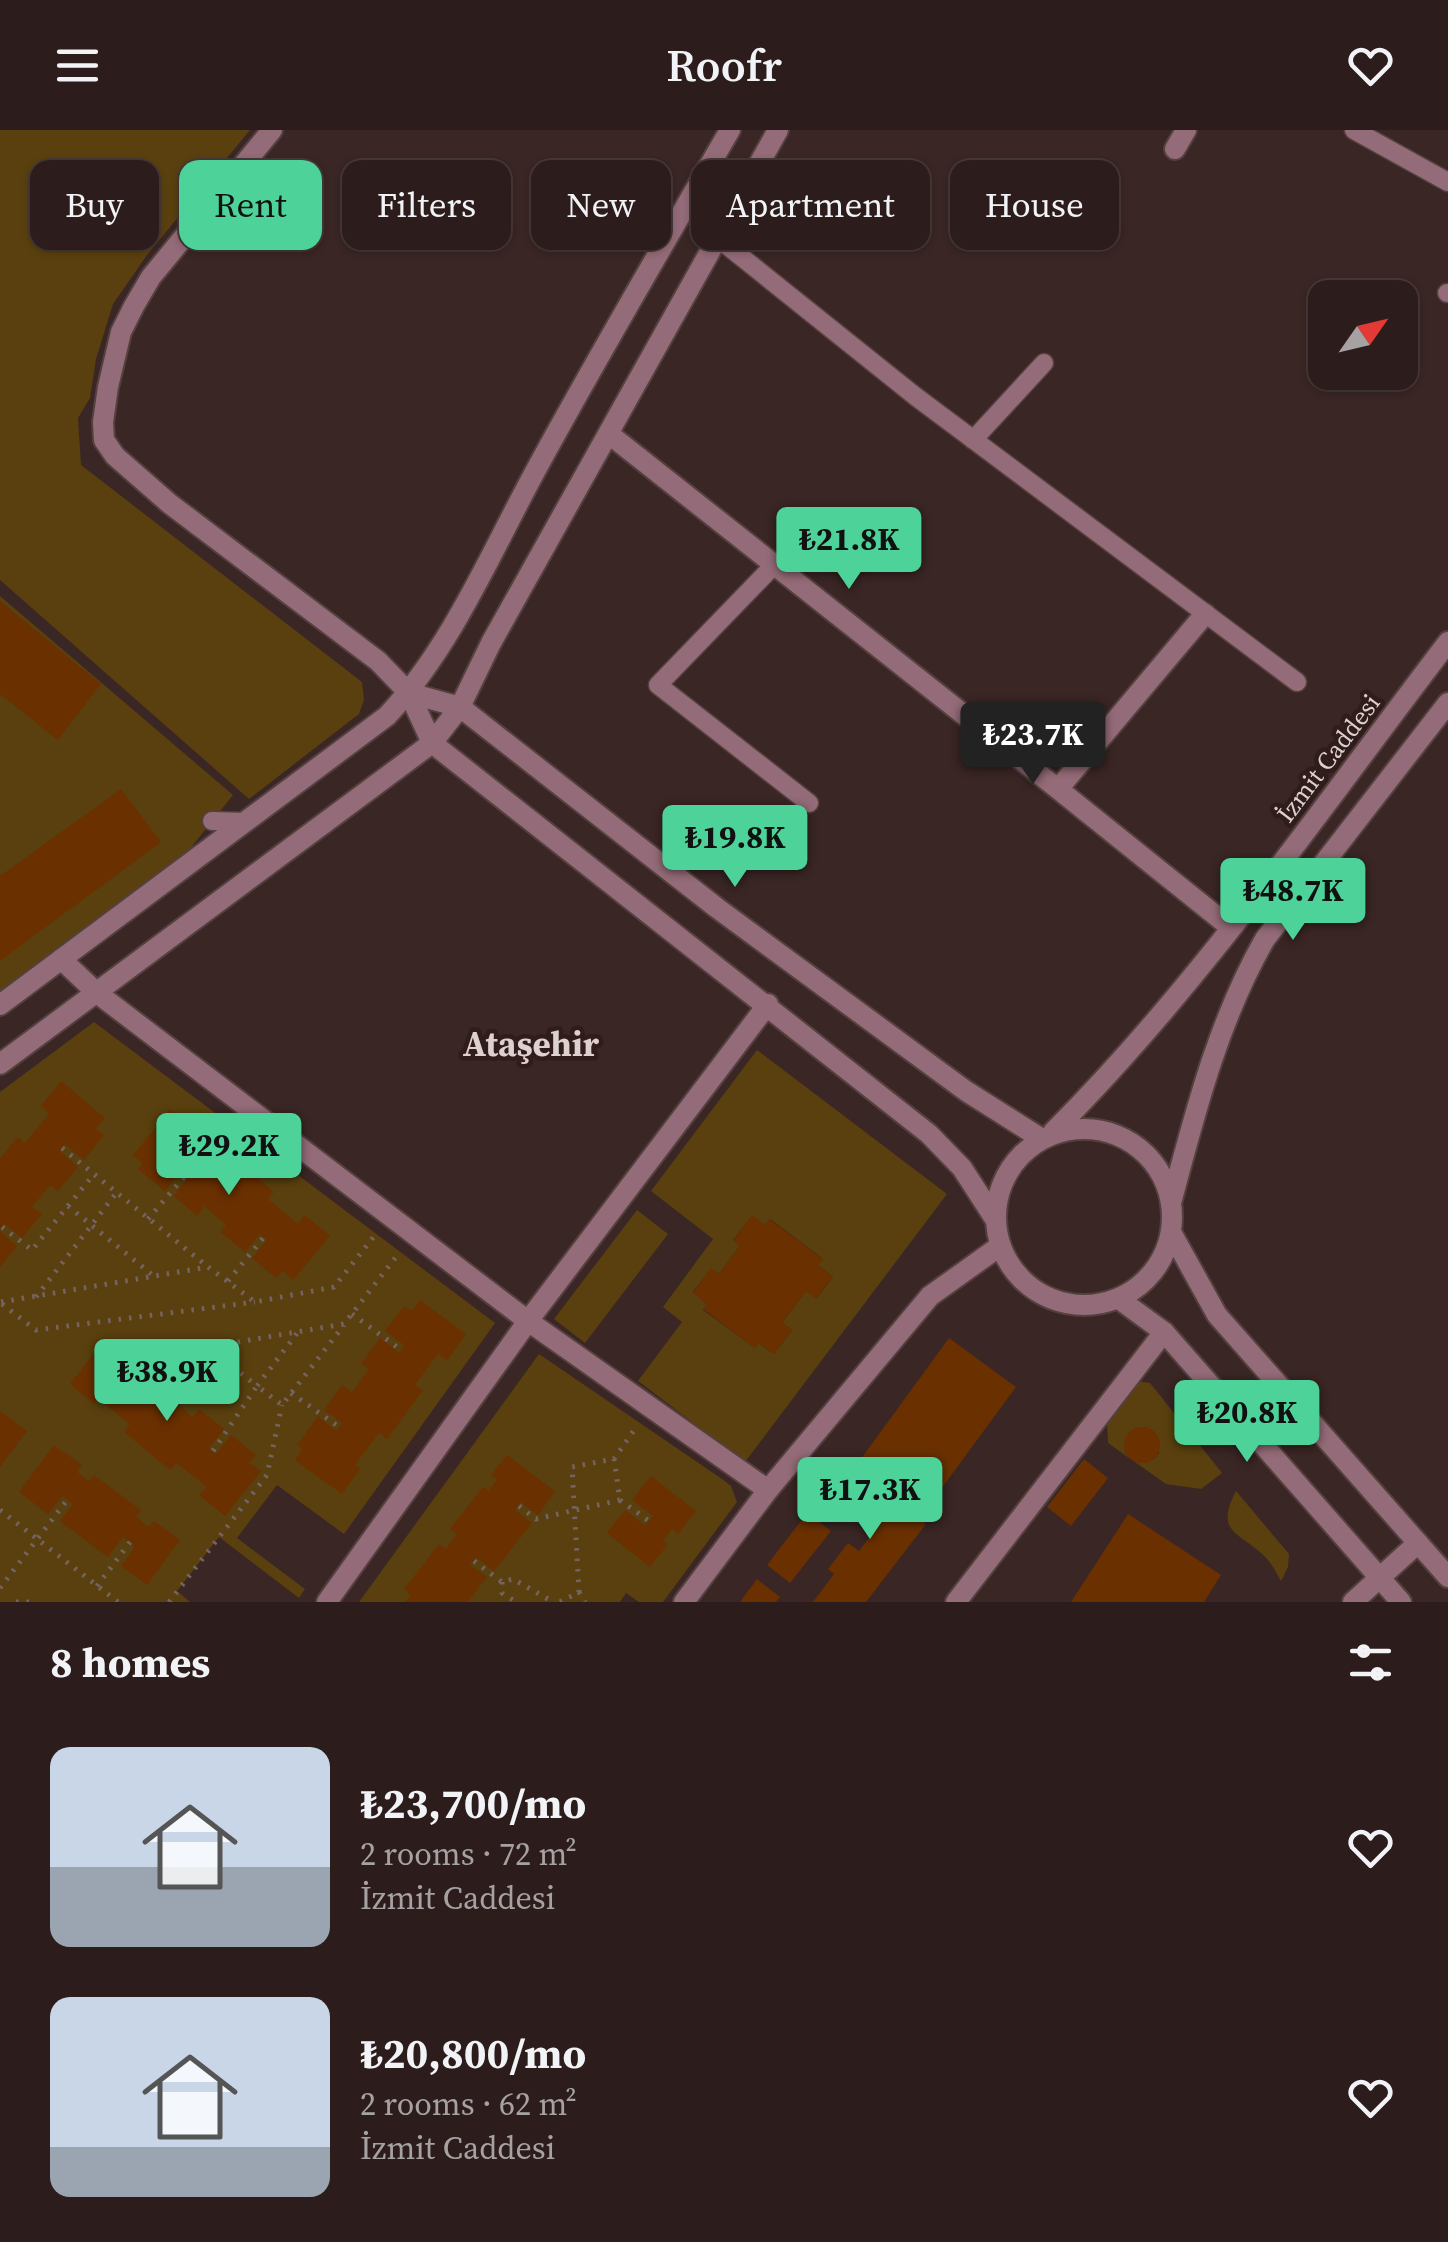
<!DOCTYPE html>
<meta charset="utf-8">
<style>
body{margin:0;font-family:"Source Serif 4",serif;background:#382928;color:#f1f3f6;height:100vh;display:flex;flex-direction:column;font-size:38px;white-space:nowrap}
*{box-sizing:border-box;margin:0}
p{font-size:32px;color:#a6a1a3}
.icon{flex:none;width:55px;height:55px;fill:none;stroke:currentColor;stroke-width:2;stroke-linecap:round;stroke-linejoin:round}
.map{position:relative;height:1472px;overflow:hidden}
.side{display:flex;flex-direction:column;background:#2c1c1b;flex:1}
.side>*{flex:none}
.hud{position:absolute;left:30px;top:30px;width:1390px;height:90px;display:flex;gap:20px}
.needle{width:65px;rotate:56deg}
.tools{position:absolute;left:1308px;top:150px;display:grid;gap:20px}
.tools a{display:grid;place-items:center;width:110px;height:110px;border-radius:20px;background:#2c1c1b;box-shadow:0 2px 8px #0004,0 0 0 2px #483a3a;font-size:50px}
.price{position:absolute;translate:-50% -85px;padding:0 22px;border-radius:10px;background:#4dd39a;color:#111;font-size:32px;line-height:65px;filter:drop-shadow(0 2px 5px #0008)}
.price::after{content:'';position:absolute;left:50%;top:60px;width:30px;height:22px;margin-left:-15px;background:inherit;clip-path:polygon(0 0,100% 0,50% 100%)}
.price.on{background:#222;color:#fff}
ul{padding:0;list-style:none}
li{display:flex;align-items:center;gap:30px;height:250px;padding:0 50px}
li span{display:grid;place-items:center;flex:none;width:280px;height:200px;border-radius:20px;color:#555}
li>.icon{margin-inline-start:auto}
span .icon{width:120px;height:120px;fill:#fffc;stroke-width:1}
li b{font-size:42px}
h2{display:flex;justify-content:space-between;align-items:center;height:120px;padding:0 50px;font-size:42px}
.tag{padding:0 35px;border-radius:20px;background:#2c1c1b;box-shadow:0 2px 8px #0004,0 0 0 2px #483a3a;font-size:35px;line-height:90px}
.tag.on{background:#4dd39a;color:#111}
header{display:flex;justify-content:space-between;align-items:center;height:130px;padding:0 50px;background:#2c1c1b;font-size:45px;font-weight:600}
.map>svg:first-child{display:block}
.green{fill:#5a400e;fill-rule:evenodd}
.building{fill:#6a3000}
.lines{fill:none;stroke-linecap:round;stroke-linejoin:round}
.service-casing{stroke:#54413f;stroke-width:21}
.minor-casing{stroke:#54413f;stroke-width:24}
.tertiary-casing{stroke:#54413f;stroke-width:24}
.path{stroke:#746361;stroke-width:5;stroke-dasharray:2.5 8;stroke-linecap:butt}
.service{stroke:#946b78;stroke-width:18}
.minor{stroke:#946b78;stroke-width:20}
.tertiary{stroke:#946b78;stroke-width:20}
.labels{text-anchor:middle;stroke-width:9;stroke-linejoin:round;paint-order:stroke}
.street-label{font-size:25px;fill:#ddd0ce;stroke:#2f1c1b}
.district-label{font-size:35px;font-weight:bold;fill:#ddd0ce;stroke:#2f1c1b}
</style>
<header><svg class="icon" aria-label="menu" viewBox="0 0 24 24"><path d="M4 6h16M4 12h16M4 18h16"/></svg>Roofr<svg class="icon" aria-label="heart" viewBox="0 0 24 24"><path d="M12 20l-8-8c-3-5 5-10 8-4 3-6 11-1 8 4z"/></svg></header>
<div class="map">
<svg width="1448" height="1472" viewBox="0 0 1448 1472">
<rect width="100%" height="100%" fill="#3a2624"/>
<!-- green -->
<path class="green" d="M0,0H250L147,125L113,174L96,229L90,268L78,288L81,335L362,552L364,570L359,584L249,669L0,450Z
M0,466L233,665L189,720L0,865Z
M94,892L495,1193L344,1404L277,1355L237,1408L305,1459L299,1468L219,1407L177,1461L190,1472H0V962Z
M757,920L947,1064L745,1332L638,1251L682,1192L663,1177L713,1109L651,1061ZM752,1086L765,1095L770,1089L822,1128L818,1135L833,1147L817,1168L806,1161L782,1193L792,1200L774,1224L759,1213L754,1217L703,1180L707,1174L693,1162L711,1139L719,1144L740,1116L733,1110Z
M637,1080L668,1104L585,1213L554,1189Z
M539,1224L722,1349L731,1356L737,1372L663,1472H639L626,1463L620,1472H359Z
M1136,1251L1150,1253L1222,1343L1201,1359L1166,1354L1108,1313L1107,1290ZM1146,1297L1158,1307L1159,1323L1154,1329L1139,1333L1126,1324L1124,1315L1131,1301Z
M1236,1361L1289,1424L1288,1437L1281,1451C1277,1444 1273,1436 1268,1430C1245,1403 1212,1406 1236,1361Z"/>
<!-- building -->
<path class="building" d="M0,471L101,554L58,610L0,564Z
M121,659L161,712L0,831V746Z
M61,951L105,988L96,999L104,1005L84,1030L65,1014L60,1021L78,1037L58,1061L50,1055L32,1077L42,1084L22,1108L5,1094L0,1100V1028L18,1007L25,1013L49,984L41,976Z
M170,980L194,1000L190,1005L221,1031L228,1023L274,1062L268,1069L298,1094L305,1085L330,1106L293,1150L283,1141L276,1148L252,1128L267,1110L260,1104L245,1122L220,1102L226,1095L204,1076L197,1086L174,1066L187,1049L180,1043L165,1061L138,1039L143,1034L133,1025Z
M752,1085L765,1095L769,1089L823,1129L818,1135L833,1147L816,1169L806,1161L782,1193L792,1200L774,1224L759,1213L755,1218L703,1179L707,1174L693,1163L711,1138L719,1144L740,1116L733,1111Z
M0,1101L17,1116L0,1137Z
M420,1170L466,1204L447,1231L438,1224L415,1255L423,1260L387,1309L379,1303L355,1335L360,1339L342,1364L295,1330L302,1319L297,1315L318,1286L336,1301L342,1293L324,1280L342,1255L352,1262L369,1239L361,1234L380,1208L399,1223L404,1215L385,1201L404,1176L412,1181Z
M106,1208L117,1217L121,1211L148,1233L134,1252L141,1257L155,1240L178,1259L171,1269L193,1287L199,1279L224,1299L209,1318L216,1324L231,1305L256,1325L249,1333L261,1341L225,1386L199,1365L207,1357L176,1333L170,1340L124,1302L130,1294L98,1269L94,1274L70,1254Z
M949,1208L1016,1257L925,1381L858,1333Z
M0,1281L27,1301L0,1337Z
M1124 1315a18 18 0 1 1 36 0a18 18 0 1 1-36 0Z
M54,1315L82,1335L77,1342L89,1351L94,1345L141,1380L136,1387L149,1397L154,1391L180,1410L147,1455L121,1436L135,1417L123,1407L108,1427L60,1391L73,1374L62,1366L48,1384L19,1362Z
M507,1325L555,1361L538,1385L521,1372L515,1380L532,1393L494,1441L476,1427L470,1435L487,1447L468,1472H405L411,1465L404,1459L439,1414L446,1419L457,1404L450,1399L483,1357L488,1361L497,1350L491,1345Z
M1084,1329L1108,1348L1071,1396L1047,1377Z
M855,1339L926,1394L866,1472H813L834,1444L828,1439L848,1413L859,1421L875,1400L833,1367Z
M651,1346L696,1381L678,1404L672,1399L663,1411L668,1414L650,1437L607,1403L625,1380L645,1396L653,1386L632,1370Z
M807,1383L831,1401L790,1453L767,1435Z
M1128,1384L1221,1445L1204,1472H1071Z
M757,1449L780,1467L776,1472H740Z"/>
<g class="lines">
<defs>
<path id="service" d="M1354,0L1448,52
M719,109L915,266L1297,552
M1447,163H1448
M973,310L1044,233
M775,434L658,555L809,673
M212,691L245,692"/>
<path id="minor" d="M272,0L151,147L134,176L121,202L108,257L103,292L104,310L115,326L170,374L378,531L409,563
M1175,19L1186,0
M609,304L1058,659
M1205,484L1058,659L1230,797
M97,863L528,1191L327,1472
M768,874L528,1191L768,1360
M956,1472L1164,1202
M1353,1472L1418,1413"/>
<path id="tertiary" d="M409,563L432,613L929,1004L962,1038L995,1089
M409,563L460,577L717,778L966,961L1042,1009
M61,829L97,863
M0,875L387,586C453,515 491,422 537,338C599,224 665,112 730,0
M0,934L432,613L460,577L491,513L778,0
M996 1087a88 88 0 1 1 176 0a88 88 0 1 1-176 0Z
M1053,1002C1201,854 1321,678 1448,512
M1171,1073C1195,983 1218,891 1265,809L1448,573
M1171,1102L1217,1185L1448,1447
M1119,1169L1164,1202L1401,1472
M684,1472L768,1360L930,1166L1000,1116"/>
</defs>
<!-- service casing -->
<use href="#service" class="service-casing"/>
<!-- minor casing -->
<use href="#minor" class="minor-casing"/>
<!-- tertiary casing -->
<use href="#tertiary" class="tertiary-casing"/>
<!-- path -->
<path class="path" d="M62,1018L208,1137
M68,1076L155,1147
M148,1089L184,1047
M2,1097L32,1120L94,1044
M228,1151L264,1107
M36,1167L117,1062
M1,1172L208,1137L255,1172L334,1157L375,1105
M2,1174L36,1200L255,1172
M352,1184L401,1220
M208,1217L257,1256L298,1202
M138,1255L161,1225L344,1194L399,1123
M291,1263L339,1297
M213,1321L257,1256L282,1275L344,1195
M620,1370L649,1391
M519,1376L536,1389L620,1370L614,1329
M0,1380L118,1472
M474,1431L502,1452L513,1449L553,1472
M502,1452V1463L516,1472
M97,1456L130,1412
M0,1458L67,1370
M579,1462L585,1472
M16,1472H31
M169,1472L267,1345L282,1275
M560,1472L579,1462L572,1337L614,1329L637,1296"/>
<!-- service -->
<use href="#service" class="service"/>
<!-- minor -->
<use href="#minor" class="minor"/>
<!-- tertiary -->
<use href="#tertiary" class="tertiary"/>
</g>
<g class="labels">
<!-- street labels -->
<g class="street-label">
<text transform="translate(1328 628) rotate(-53)" y="9">İzmit Caddesi</text>
</g>
<!-- district labels -->
<g class="district-label">
<text x="531" y="926">Ataşehir</text>
</g>
</g>
</svg>
<div class="tools">
<a><svg class="needle" viewBox="-14 -14 28 28"><path d="M0-13l5 13h-10z" fill="#e53935"/><path d="M0 13l5-13h-10z" fill="#a6a1a3"/></svg></a>
</div>
<b class="price" style="left:849px;top:462px">₺21.8K</b>
<b class="price on" style="left:1033px;top:657px">₺23.7K</b>
<b class="price" style="left:735px;top:760px">₺19.8K</b>
<b class="price" style="left:1293px;top:813px">₺48.7K</b>
<b class="price" style="left:229px;top:1068px">₺29.2K</b>
<b class="price" style="left:167px;top:1294px">₺38.9K</b>
<b class="price" style="left:1247px;top:1335px">₺20.8K</b>
<b class="price" style="left:870px;top:1412px">₺17.3K</b>
<div class="hud">
<a class="tag">Buy</a>
<a class="tag on">Rent</a>
<a class="tag">Filters</a>
<a class="tag">New</a>
<a class="tag">Apartment</a>
<a class="tag">House</a>
</div>
</div>
<section class="side">
<h2>8 homes<svg class="icon" aria-label="filters" viewBox="0 0 24 24"><path d="M4 7h16M4 17h16"/><circle cx="9" cy="7" r="2"/><circle cx="15" cy="17" r="2"/></svg></h2>
<ul>
<li><span style="background:linear-gradient(#c9d6e8 60%,#9aa5b1 0)"><svg class="icon" aria-label="home" viewBox="0 0 24 24"><path d="M3 11l9-7 9 7M6 9v11h12V9"/></svg></span><div><b>₺23,700/mo</b><p>2 rooms · 72 m²</p><p>İzmit Caddesi</p></div><svg class="icon" aria-label="heart" viewBox="0 0 24 24"><path d="M12 20l-8-8c-3-5 5-10 8-4 3-6 11-1 8 4z"/></svg></li>
<li><span style="background:linear-gradient(#c9d6e8 75%,#9aa5b1 0)"><svg class="icon" aria-label="home" viewBox="0 0 24 24"><path d="M3 11l9-7 9 7M6 9v11h12V9"/></svg></span><div><b>₺20,800/mo</b><p>2 rooms · 62 m²</p><p>İzmit Caddesi</p></div><svg class="icon" aria-label="heart" viewBox="0 0 24 24"><path d="M12 20l-8-8c-3-5 5-10 8-4 3-6 11-1 8 4z"/></svg></li>
</ul>
</section>
